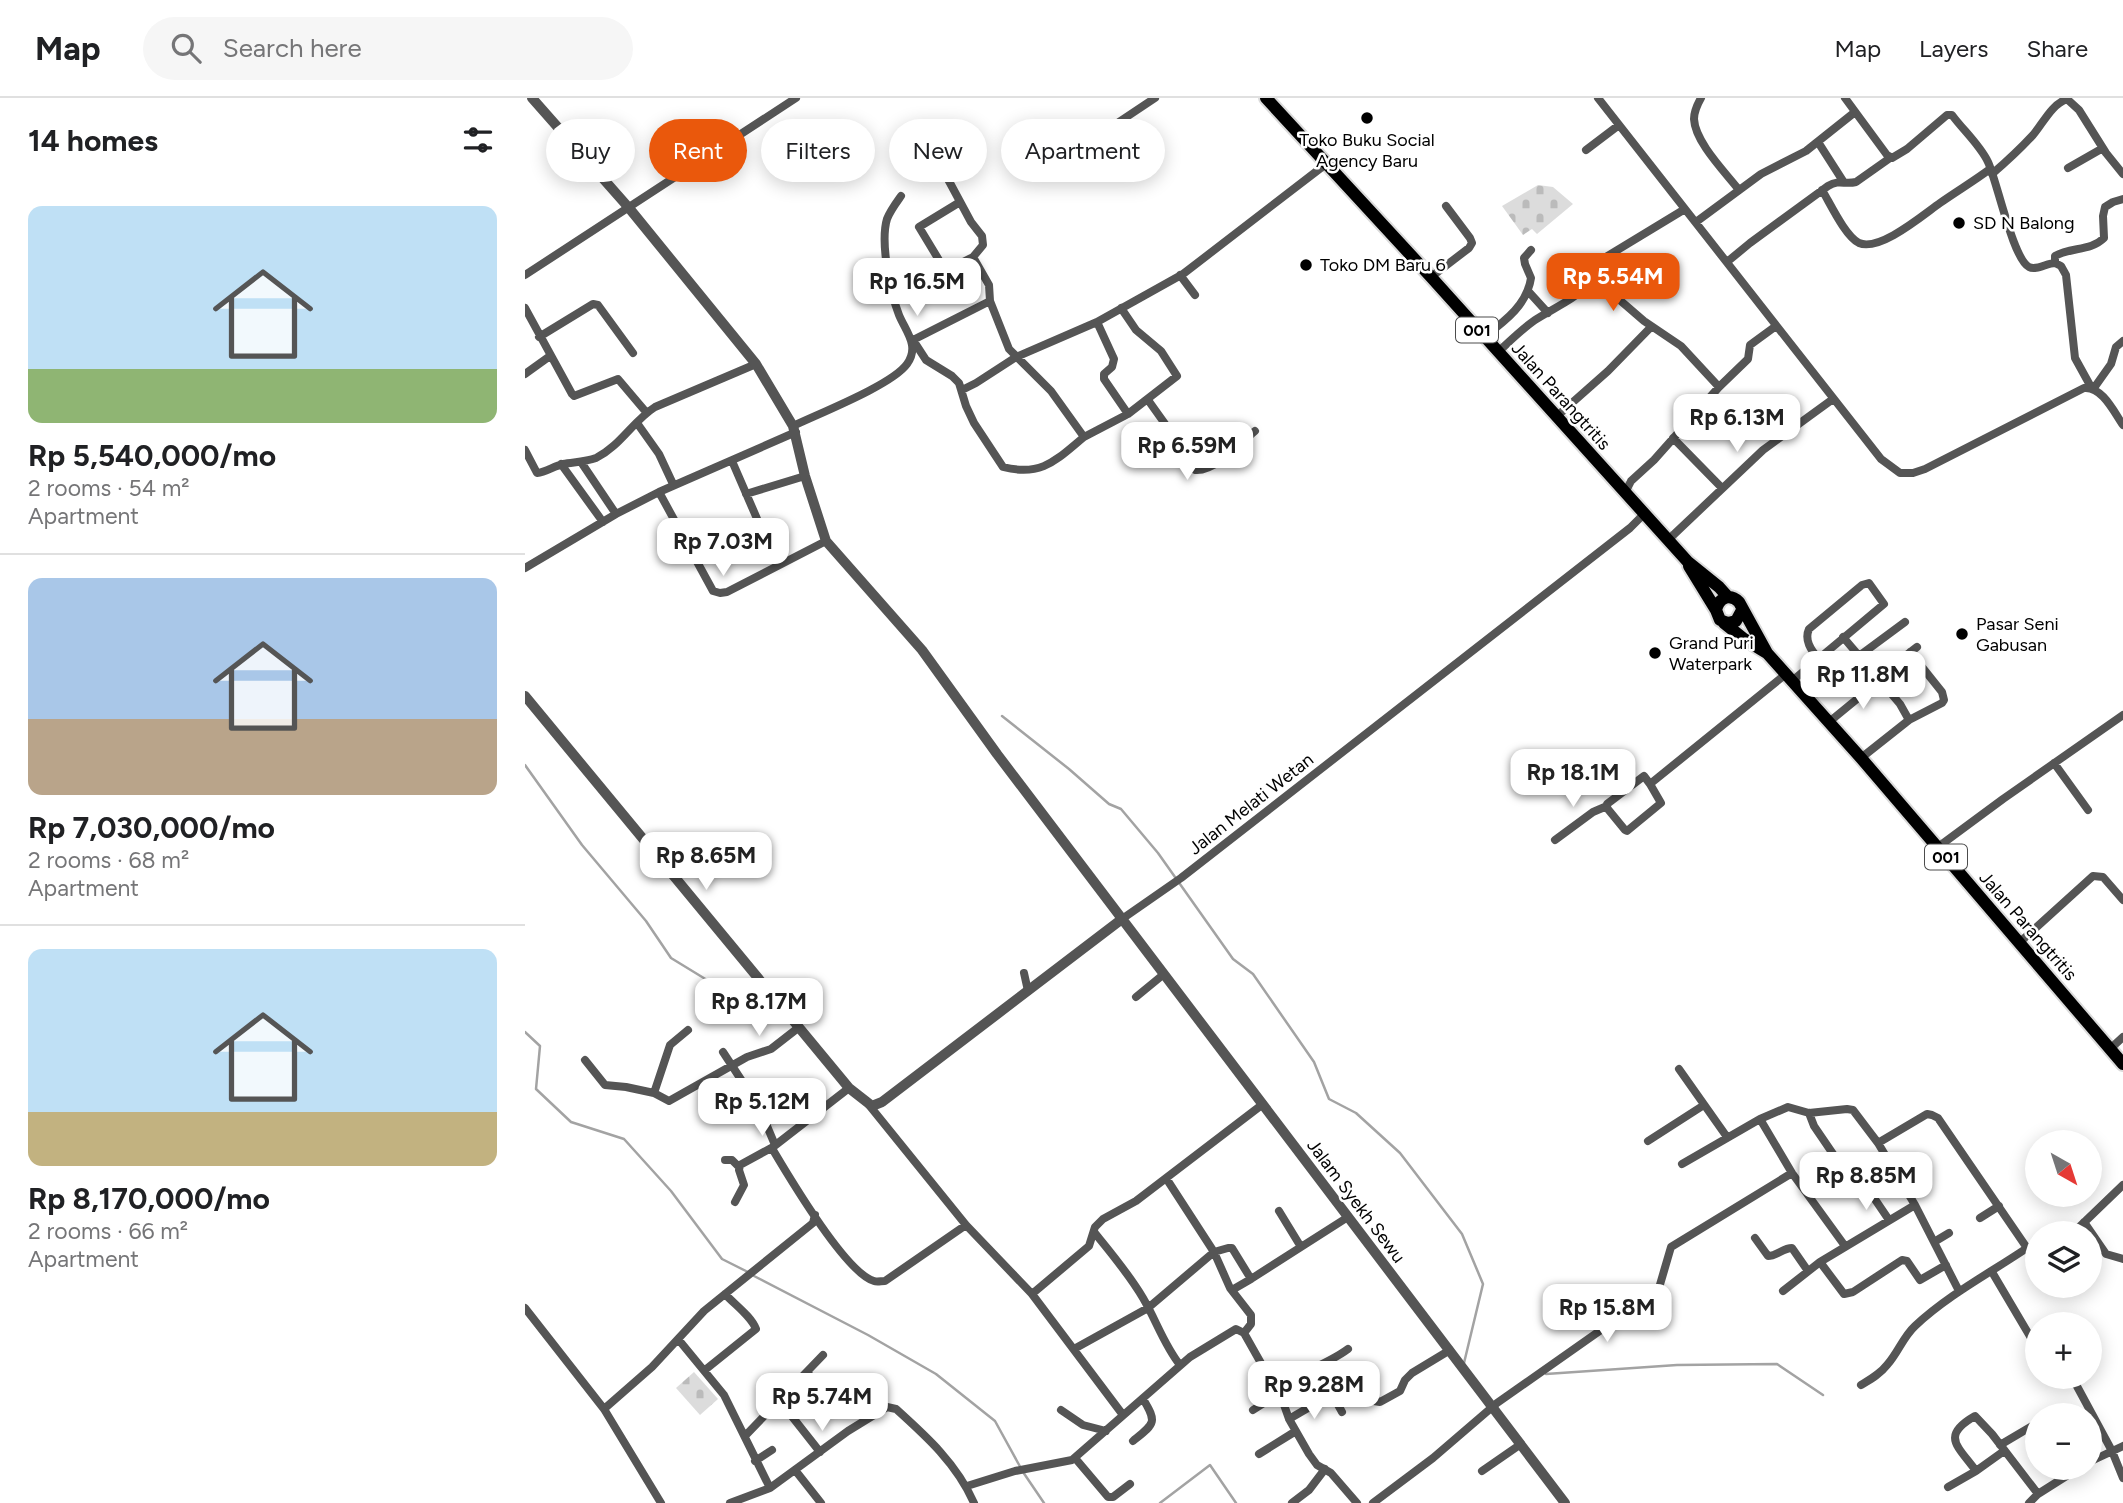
<!DOCTYPE html>
<meta charset="utf-8">
<style>
body{margin:0;font-family:Figtree,sans-serif;background:#f6f6f6;color:#202124;height:100vh;display:flex;flex-direction:column;font-size:26px;white-space:nowrap}
*{box-sizing:border-box;margin:0}
p{font-size:23px;color:#757577}
.icon{flex:none;width:38px;height:38px;fill:none;stroke:currentColor;stroke-width:2;stroke-linecap:round;stroke-linejoin:round}
.map{position:relative;flex:1;overflow:hidden}
.sheet{display:flex;flex-direction:column;background:#fff;width:525px}
.sheet>*{flex:none}
.hud{position:absolute;left:21px;top:21px;width:665px;height:63px;display:flex;gap:14px}
.needle{width:46px;rotate:141deg}
.tools{position:absolute;left:1500px;top:1032px;display:grid;gap:14px}
.tools a{display:grid;place-items:center;width:77px;height:77px;border-radius:50%;background:#fff;box-shadow:0 4px 18px #0003;font-size:35px}
.price{position:absolute;translate:-50% -60px;padding:0 16px;border-radius:14px;background:#fff;color:#222;font-size:23px;line-height:46px;filter:drop-shadow(0 2px 4px #0008)}
.price::after{content:'';position:absolute;left:50%;top:42px;width:21px;height:16px;margin-left:-10px;background:inherit;clip-path:polygon(0 0,100% 0,50% 100%)}
.price.active{background:#ea580c;color:#fff}
ul{padding:0;list-style:none}
li{display:grid;align-content:center;gap:14px;height:371px;padding:0 28px}
li+li{border-top:2px solid #e0e0e0}
li span{display:grid;place-items:center;height:217px;border-radius:14px;color:#555}
li>.icon{margin-inline-start:auto}
span .icon{width:126px;height:126px;fill:#fffc;stroke-width:1}
li b{font-size:30px}
h2{display:flex;justify-content:space-between;align-items:center;height:84px;padding:0 28px;font-size:30px}
.chip{padding:0 24px;border-radius:32px;background:#fff;box-shadow:0 4px 18px #0003;font-size:24px;line-height:63px}
.chip.active{background:#ea580c;color:#fff}
header{display:flex;align-items:center;gap:42px;box-sizing:border-box;height:98px;padding:0 35px;background:#fff;border-bottom:2px solid #e0e0e0}
header strong{font-size:33px}
nav{display:flex;gap:38px;margin-inline-start:auto;font-size:24px}
.search{width:490px;height:63px;background:#f6f6f6;display:flex;align-items:center;gap:18px;box-sizing:border-box;padding:0 24px;border-radius:38px;color:#757577;font-size:26px}
main{display:flex;flex:1;min-height:0}
.map>svg:first-child{display:block}
.cemetery{fill:url(#cemetery-stones)}
.lines{fill:none;stroke-linecap:round;stroke-linejoin:round}
.stream{stroke:#a3a3a3;stroke-width:2.5}
.primary-casing{stroke:#dbdbdb;stroke-width:16}
.minor{stroke:#555;stroke-width:8}
.tertiary{stroke:#555;stroke-width:10}
.primary{stroke:#000;stroke-width:12}
.poi-dot{fill:#000;stroke:#fff;stroke-width:2.5}
.labels{text-anchor:middle;stroke-width:5;stroke-linejoin:round;paint-order:stroke}
.shield{fill:#fff;stroke:#4c4c4c;stroke-width:2}
.shield-label{font-size:16px;font-weight:bold;fill:#000}
.poi-label{font-size:18px;fill:#000;stroke:#fff;text-anchor:start}
.street-label{font-size:18px;fill:#000;stroke:#fff}
</style>
<header>
<strong>Map</strong>
<div class="search"><svg class="icon" aria-label="search" viewBox="0 0 24 24"><circle cx="10" cy="10" r="6"/><path d="M15 15l6 6"/></svg>Search here</div>
<nav><a>Map</a><a>Layers</a><a>Share</a></nav>
</header>
<main>
<section class="sheet">
<h2>14 homes<svg class="icon" aria-label="filters" viewBox="0 0 24 24"><path d="M4 7h16M4 17h16"/><circle cx="9" cy="7" r="2"/><circle cx="15" cy="17" r="2"/></svg></h2>
<ul>
<li><span style="background:linear-gradient(#bfe0f5 75%,#8fb573 0)"><svg class="icon" aria-label="home" viewBox="0 0 24 24"><path d="M3 11l9-7 9 7M6 9v11h12V9"/></svg></span><div><b>Rp 5,540,000/mo</b><p>2 rooms · 54 m²</p><p>Apartment</p></div></li>
<li><span style="background:linear-gradient(#a9c7e8 65%,#b9a48a 0)"><svg class="icon" aria-label="home" viewBox="0 0 24 24"><path d="M3 11l9-7 9 7M6 9v11h12V9"/></svg></span><div><b>Rp 7,030,000/mo</b><p>2 rooms · 68 m²</p><p>Apartment</p></div></li>
<li><span style="background:linear-gradient(#bfe0f5 75%,#c2b280 0)"><svg class="icon" aria-label="home" viewBox="0 0 24 24"><path d="M3 11l9-7 9 7M6 9v11h12V9"/></svg></span><div><b>Rp 8,170,000/mo</b><p>2 rooms · 66 m²</p><p>Apartment</p></div></li>
</ul>
</section>
<div class="map">
<svg width="1598" height="1405" viewBox="0 0 1598 1405">
<defs>
<pattern id="cemetery-stones" width="16" height="16" patternUnits="userSpaceOnUse" patternTransform="scale(1.75)"><rect width="16" height="16" fill="#dcdcdc"/><path d="M2 7V4a2 2 0 0 1 4 0v3zM10 15v-3a2 2 0 0 1 4 0v3z" fill="#bbb"/></pattern>
</defs>
<rect width="100%" height="100%" fill="#fff"/>
<!-- cemetery -->
<path class="cemetery" d="M1013,87L1028,89L1048,106L1012,136L1007,131L998,137L977,108Z
M169,1274L193,1301L175,1317L151,1290Z"/>
<g class="lines">
<!-- stream -->
<path class="stream" d="M477,618L544,671L584,706L596,711L633,755L708,861L728,876L789,964L804,1001L831,1015L875,1055L937,1136L958,1186L939,1265
M0,667L57,747L121,823L146,860L182,882L202,906L235,917
M0,934L15,948L11,991L46,1024L99,1041L146,1093L197,1161L223,1174
M229,1178L343,1237L411,1276L470,1323L498,1374L519,1405
M1021,1276L1152,1267L1252,1266L1298,1297
M635,1405L685,1367L711,1405"/>
<defs>
<path id="primary" d="M741,0L906,179L1163,464L1194,489L1203,499
M1164,468L1191,512
M1217,512L1211,523L1203,525L1195,522L1191,512C1194,499 1205,495 1214,504L1242,555L1336,660L1598,966
M1199,525L1219,541L1242,555"/>
</defs>
<!-- primary casing -->
<use href="#primary" class="primary-casing"/>
<!-- minor -->
<path class="minor" d="M1073,0L1356,361L1375,375H1388L1400,371L1559,290C1577,288 1589,314 1598,327
M1176,0C1172,7 1169,13 1169,21C1170,44 1200,74 1214,92
M1320,0L1362,57L1367,60L1382,51L1422,17H1427C1438,32 1455,47 1463,64C1472,83 1488,161 1504,169C1511,173 1522,165 1530,165L1536,168L1541,177L1550,260L1566,289
M1293,44L1318,83
M1061,52L1094,27
M549,54L630,0
M1543,70L1578,50
M1467,76C1481,64 1495,51 1508,37C1519,24 1526,7 1542,1L1554,12L1581,55L1598,76
M1297,92C1305,105 1320,138 1334,145C1355,154 1399,116 1415,105C1432,93 1449,83 1465,71
M1171,124L1236,76L1281,53L1330,14
M448,159L464,187L465,203L484,251L526,293L559,339C531,362 517,379 478,369L449,325L441,308L434,285L427,278L401,262L388,242L465,203
M1202,164L1225,145L1303,88C1315,81 1319,87 1331,84L1365,60
M1530,165V158C1546,149 1566,153 1579,140L1578,118L1580,109L1588,104L1598,101
M420,172L394,129L435,104
M0,177L271,0
M655,177L670,197
M906,179L944,150L947,145L945,140L921,108
M1068,179L1119,223L1156,248L1194,289
M1003,193L1023,215
M369,199L448,159L458,147L457,138L446,124L418,72
M0,210L47,296L49,298L93,281L121,314
M572,224L589,261L587,269L579,276V281L603,316
M14,239L68,206L73,207L108,255
M959,239C980,223 1002,207 1006,180L1000,166L999,160L1006,152
M973,254C985,243 997,231 1010,222C1028,210 1050,202 1064,185C1069,179 1067,171 1071,165L1160,111
M0,276L25,258
M1569,290L1586,266L1591,249L1598,243
M437,292L451,285L491,259L572,224L658,176L801,66
M623,302L643,330L641,342L670,372C690,374 716,345 730,333
M1031,319L1083,273L1126,229
M112,325L134,356L148,386
M268,328C295,315 367,287 382,266C395,248 381,234 374,217C365,194 355,144 362,121C365,113 371,105 376,98
M559,339L603,316L652,278L636,253L611,232L596,210
M1148,340L1197,390
M0,352L12,375C21,374 29,368 38,366C49,364 60,364 71,360C95,348 108,323 130,309L231,266
M207,363L233,423
M56,364L91,416
M36,366L78,424
M134,394L188,493L195,495L202,494L301,443
M1100,395L1106,383L1129,362L1194,289L1223,261L1225,247L1251,228
M221,396L280,378
M1143,442L1238,352L1308,301
M0,470L91,416L134,394L271,334
M1318,539L1375,606L1384,622
M1334,558L1380,524
M1352,580L1392,549
M1267,583L1359,506L1344,485L1337,487L1284,531C1279,542 1286,552 1293,560
M1304,624L1354,583
M1336,660L1384,622L1417,605L1419,602L1417,594L1385,554
M1529,665L1563,712
M1125,686L1136,705L1102,733L1100,732L1082,710V706L1119,678L1125,686L1261,576
M1030,742L1068,714L1082,708
M1413,749L1478,701L1598,617
M597,821L656,780L1105,430L1119,416
M1494,845L1568,778L1578,779L1598,802
M499,875L503,893
M611,899L639,876
M1585,951L1598,939
M198,954L234,1009L250,1047
M60,962L80,987L101,989L129,995L144,1003L222,959L246,951L273,930
M1154,971L1202,1039
M324,990L248,1049V1052C264,1079 321,1175 349,1183C352,1184 356,1183 360,1183L441,1127
M129,995L145,947L163,932
M344,1007L441,1127L507,1196L564,1148L570,1129L578,1121L611,1103L738,1006
M1284,1015L1289,1028L1334,1094L1337,1095L1341,1093L1345,1094L1364,1122
M1123,1043L1179,1007
M1353,1045L1402,1016L1407,1017L1413,1020L1502,1150
M200,1062H207L214,1069
M1157,1066L1235,1021
M641,1080L689,1154L705,1190L726,1217V1226L719,1235
M210,1104L219,1087L214,1072L215,1067L248,1049
M754,1113L776,1149
M1455,1120L1474,1108
M1559,1124L1581,1156L1598,1161
M569,1134C586,1155 604,1176 618,1200C631,1222 639,1247 655,1267
M1547,1136L1598,1087
M1230,1140L1243,1158C1252,1158 1258,1150 1267,1150L1283,1173
M1409,1144L1424,1135
M1320,1148L1267,1075L1235,1021L1263,1009L1284,1015L1322,1011L1328,1012L1353,1045L1390,1107
M1295,1164L1319,1196L1328,1194L1377,1162L1382,1163L1395,1182L1421,1167
M1467,1174L1506,1240L1512,1247
M726,1181L823,1119
M1258,1193L1295,1164L1390,1107L1434,1193
M507,1196L598,1317
M0,1210L79,1311L136,1405
M153,1241L199,1297L245,1390
M549,1251L623,1210L689,1154L703,1150H707L726,1181L707,1192
M180,1272L231,1231C226,1218 210,1207 200,1196
M282,1274L309,1307
M1547,1279L1587,1353L1598,1380
M1336,1287C1346,1281 1355,1276 1362,1267C1373,1255 1378,1239 1390,1228C1423,1197 1465,1175 1502,1150L1512,1149
M749,1290C773,1275 800,1268 823,1251
M807,1296L832,1282L849,1303L855,1304L875,1293L880,1282L887,1275L925,1252
M254,1302L295,1354
M79,1311L127,1269L179,1213L288,1125L290,1117
M536,1312L558,1327L581,1333
M728,1312L753,1296
M764,1321L807,1296L817,1314
M220,1338L298,1257
M608,1343C629,1326 633,1325 618,1301
M1475,1347L1512,1325
M734,1356L771,1333
M550,1360L583,1399H588L605,1386
M230,1363L247,1352
M1564,1364L1598,1348
M270,1372L296,1405
M957,1373L996,1346
M1451,1373C1433,1348 1415,1338 1450,1318L1467,1336L1513,1396
M442,1388L490,1373L547,1362L665,1259L711,1231L719,1235L758,1304L764,1321L784,1356L792,1367L806,1375L832,1405
M1423,1389L1451,1373L1479,1353
M205,1405L245,1390L323,1333L362,1309L371,1311C402,1339 432,1366 449,1405
M767,1405L784,1392L800,1371
M848,1405L908,1360L972,1305L1130,1194L1134,1190L1146,1149L1267,1075
M1504,1405L1513,1396L1554,1370"/>
<!-- tertiary -->
<path class="tertiary" d="M7,0L104,110L231,266L268,328L280,378L301,443L397,552L472,656L1040,1405
M0,598L324,990L347,1008L357,1004L597,821"/>
<!-- primary -->
<use href="#primary" class="primary"/>
</g>
<!-- markers -->
<g class="poi-dot">
<circle cx="842" cy="20" r="7"/>
<circle cx="1434" cy="125" r="7"/>
<circle cx="781" cy="167" r="7"/>
<circle cx="1437" cy="536" r="7"/>
<circle cx="1130" cy="555" r="7"/>
</g>
<g class="labels">
<!-- shield labels -->
<g class="shield">
<rect x="931" y="219.5" width="42" height="25" rx="5"/>
<rect x="1400" y="746.5" width="42" height="25" rx="5"/>
</g>
<g class="shield-label">
<text x="952" y="238">001</text>
<text x="1421" y="765">001</text>
</g>
<!-- poi labels -->
<g class="poi-label">
<text x="842" y="48" text-anchor="middle">Toko Buku Social<tspan x="842" dy="21">Agency Baru</tspan></text>
<text x="1448" y="131">SD N Balong</text>
<text x="795" y="173">Toko DM Baru 6</text>
<text x="1451" y="532">Pasar Seni<tspan x="1451" dy="21">Gabusan</tspan></text>
<text x="1144" y="551">Grand Puri<tspan x="1144" dy="21">Waterpark</tspan></text>
</g>
<!-- street labels -->
<g class="street-label">
<text transform="translate(1036 298) rotate(48)" y="6">Jalan Parangtritis</text>
<text transform="translate(726 706) rotate(-38)" y="6">Jalan Melati Wetan</text>
<text transform="translate(1503 828) rotate(49)" y="6">Jalan Parangtritis</text>
<text transform="translate(831 1103) rotate(53)" y="6">Jalam Syekh Sewu</text>
</g>
</g>
</svg>
<div class="tools">
<a><svg class="needle" viewBox="-14 -14 28 28"><path d="M0-13l5 13h-10z" fill="#e53935"/><path d="M0 13l5-13h-10z" fill="#757577"/></svg></a>
<a><svg class="icon" aria-label="layers" viewBox="0 0 24 24"><path d="M12 4l9 5-9 5-9-5zM3 14l9 5 9-5"/></svg></a>
<a>+</a>
<a>−</a>
</div>
<b class="price active" style="left:1088px;top:215px">Rp 5.54M</b>
<b class="price" style="left:392px;top:220px">Rp 16.5M</b>
<b class="price" style="left:1212px;top:356px">Rp 6.13M</b>
<b class="price" style="left:662px;top:384px">Rp 6.59M</b>
<b class="price" style="left:198px;top:480px">Rp 7.03M</b>
<b class="price" style="left:1338px;top:613px">Rp 11.8M</b>
<b class="price" style="left:1048px;top:711px">Rp 18.1M</b>
<b class="price" style="left:181px;top:794px">Rp 8.65M</b>
<b class="price" style="left:234px;top:940px">Rp 8.17M</b>
<b class="price" style="left:237px;top:1040px">Rp 5.12M</b>
<b class="price" style="left:1341px;top:1114px">Rp 8.85M</b>
<b class="price" style="left:1082px;top:1246px">Rp 15.8M</b>
<b class="price" style="left:789px;top:1323px">Rp 9.28M</b>
<b class="price" style="left:297px;top:1335px">Rp 5.74M</b>
<div class="hud">
<a class="chip">Buy</a>
<a class="chip active">Rent</a>
<a class="chip">Filters</a>
<a class="chip">New</a>
<a class="chip">Apartment</a>
</div>
</div>
</main>
